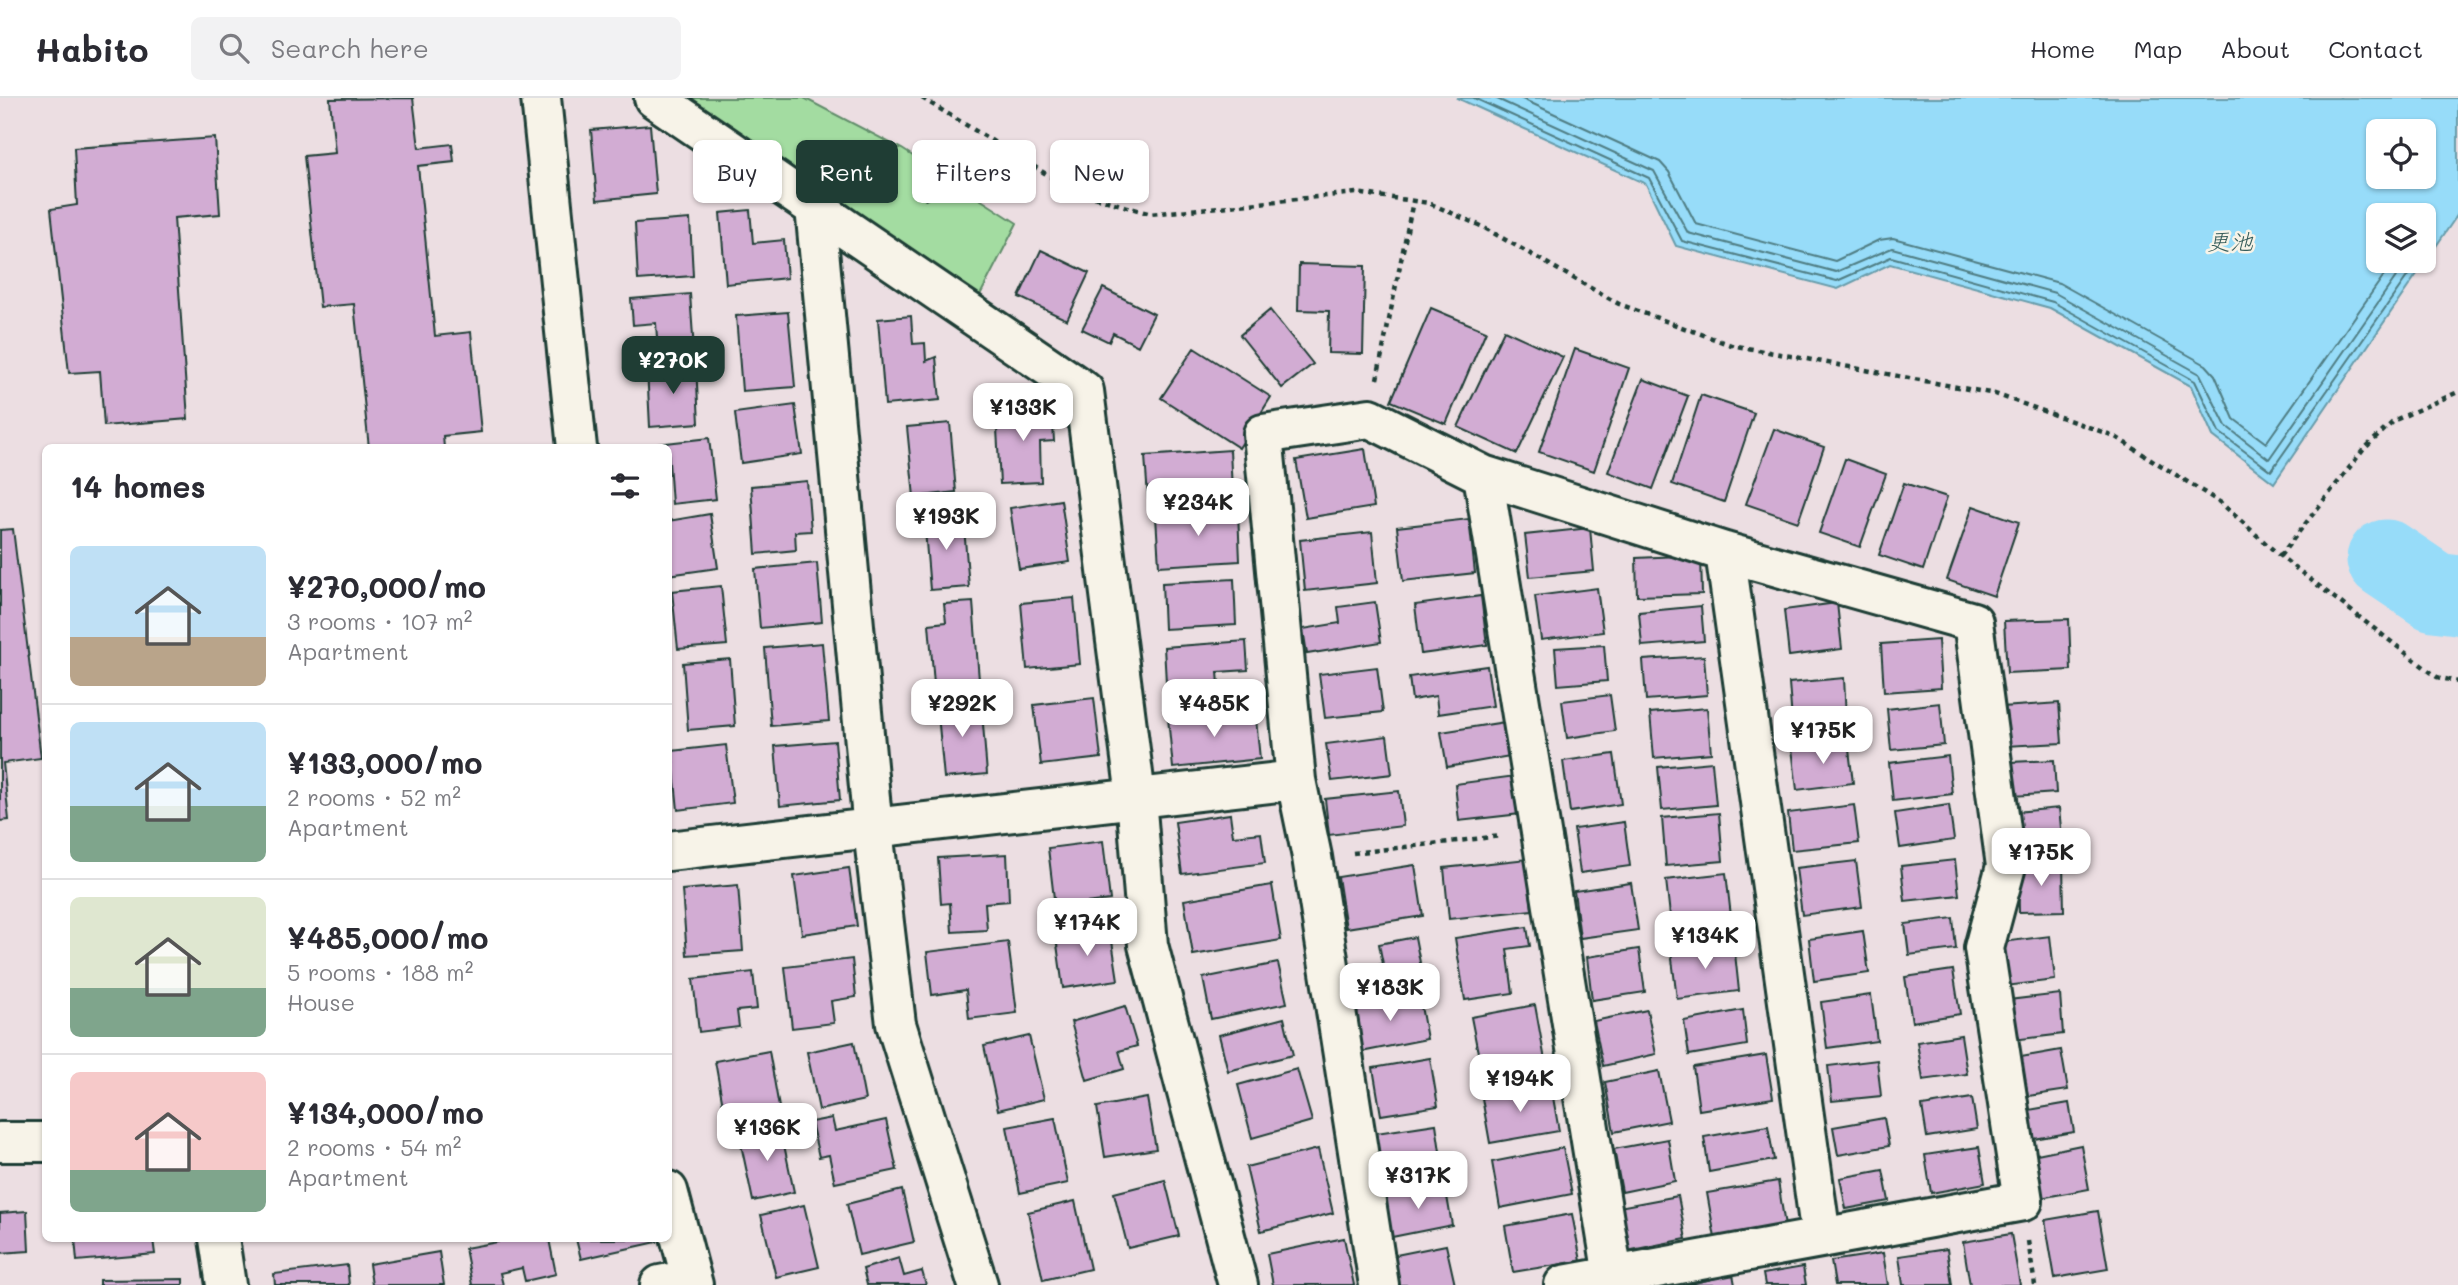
<!DOCTYPE html>
<meta charset="utf-8">
<style>
body{margin:0;font-family:Mali,"Klee One",sans-serif;background:#f2f2f3;color:#2b2b33;height:100vh;display:flex;flex-direction:column;font-size:26px;white-space:nowrap}
*{box-sizing:border-box;margin:0}
p{font-size:23px;color:#7c7c81}
.icon{flex:none;width:38px;height:38px;fill:none;stroke:currentColor;stroke-width:2;stroke-linecap:round;stroke-linejoin:round}
.map{position:relative;flex:1;overflow:hidden}
.sheet{position:absolute;left:42px;top:346px;width:630px;height:798px;display:flex;flex-direction:column;background:#fff;border-radius:10px;box-shadow:0 2px 5px #0004}
.sheet>*{flex:none}
.guide{position:absolute;left:693px;top:42px;width:665px;height:63px;display:flex;gap:14px}
.fabs{position:absolute;left:2366px;top:21px;display:grid;gap:14px}
.fabs a{display:grid;place-items:center;width:70px;height:70px;border-radius:10px;background:#fff;box-shadow:0 2px 5px #0004;font-size:35px}
.price{position:absolute;translate:-50% -60px;padding:0 16px;border-radius:14px;background:#fff;color:#222;font-size:23px;line-height:46px;filter:drop-shadow(0 2px 4px #0008)}
.price::after{content:'';position:absolute;left:50%;top:42px;width:21px;height:16px;margin-left:-10px;background:inherit;clip-path:polygon(0 0,100% 0,50% 100%)}
.price.on{background:#1f3d34;color:#fff}
ul{padding:0;list-style:none}
li{display:flex;align-items:center;gap:21px;height:175px;padding:0 28px}
li+li{border-top:2px solid #e1e1e2}
li span{display:grid;place-items:center;flex:none;width:196px;height:140px;border-radius:10px;color:#555}
li>.icon{margin-inline-start:auto}
span .icon{width:84px;height:84px;fill:#fffc;stroke-width:1}
li b{font-size:30px}
h2{display:flex;justify-content:space-between;align-items:center;height:84px;padding:0 28px;font-size:30px}
.chip{padding:0 24px;border-radius:10px;background:#fff;box-shadow:0 2px 5px #0004;font-size:24px;line-height:63px}
.chip.on{background:#1f3d34;color:#fff}
header{display:flex;align-items:center;gap:42px;box-sizing:border-box;height:98px;padding:0 35px;background:#fff;border-bottom:2px solid #e1e1e2}
header strong{font-size:33px}
nav{display:flex;gap:38px;margin-inline-start:auto;font-size:24px}
.search{width:490px;height:63px;background:#f2f2f3;display:flex;align-items:center;gap:18px;box-sizing:border-box;padding:0 24px;border-radius:10px;color:#7c7c81;font-size:26px}
.map>svg:first-child{display:block}
.green{fill:#a3dca1;stroke:#618c6a;stroke-width:2}
.water{fill:#97dcf9;stroke:#679caa;stroke-width:2;fill-rule:evenodd}
.lines{fill:none;stroke-linecap:round;stroke-linejoin:round}
.shore{stroke:#4f7d83;stroke-width:2}
.river{stroke:#97dcf9;stroke-width:79}
.building{fill:#d2acd3;stroke:#1f3d34;stroke-width:2}
.street-casing{stroke:#1f3d34;stroke-width:44}
.path{stroke:#1f3d34;stroke-width:4.5;stroke-dasharray:5 5;stroke-linecap:butt}
.street{stroke:#f7f3e8;stroke-width:38}
.labels{text-anchor:middle;stroke-width:5;stroke-linejoin:round;paint-order:stroke}
.water-label{font-size:23px;font-style:italic;fill:#375d5b;stroke:#f7f3e8}
</style>
<header>
<strong>Habito</strong>
<div class="search"><svg class="icon" aria-label="search" viewBox="0 0 24 24"><circle cx="10" cy="10" r="6"/><path d="M15 15l6 6"/></svg>Search here</div>
<nav><a>Home</a><a>Map</a><a>About</a><a>Contact</a></nav>
</header>
<div class="map">
<svg width="2458" height="1187" viewBox="0 0 2458 1187">
<rect width="100%" height="100%" fill="#ecdee2"/>
<filter id="ink" filterUnits="userSpaceOnUse"><feTurbulence type="fractalNoise" baseFrequency=".0143" numOctaves="2"/><feDisplacementMap in="SourceGraphic" scale="14" xChannelSelector="R" yChannelSelector="G"/><feConvolveMatrix kernelMatrix="1 2 1 2 8 2 1 2 1" color-interpolation-filters="sRGB"/></filter>
<g filter="url(#ink)">
<!-- green -->
<path class="green" d="M686,0H804L902,51L1017,125L979,199Z"/>
<!-- water -->
<path class="water" d="M1457,0H2458V116L2274,385L2213,338L2191,288L2050,210L1890,166L1838,191L1676,148L1646,86ZM2378,33H2424V79H2378ZM2378,117H2424V163H2378Z"/>
<g class="lines">
<!-- shore -->
<path class="shore" d="M1474,0L1649,80L1682,143L1837,183L1891,159L2053,204L2195,283L2219,334L2271,373L2418,163
M1495,0L1654,73L1688,135L1836,174L1892,150L2055,195L2200,276L2226,328L2269,361L2407,163
M1520,0L1660,64L1669,74L1696,126L1835,163L1879,142L1893,140L2059,185L2206,267L2215,277L2234,321L2266,345L2394,163"/>
<!-- river -->
<path class="river" d="M2386,461L2435,494L2458,497"/>
</g>
<!-- building -->
<path class="building" d="M413,0L419,50L452,46L454,64L418,68L435,238L471,234L481,334L443,338L444,350H369L354,206L320,209L304,58L335,55L330,1Z
M650,27L656,96L597,102L591,32Z
M215,40L220,116L174,120L188,321L104,328L100,273L69,275L51,111L77,107L74,50Z
M750,112L753,145L784,142L787,180L726,186L720,115Z
M690,121L693,178L638,182L635,125Z
M1041,152L1089,175L1067,222L1019,199Z
M1299,166L1365,168L1363,256L1328,255L1329,213L1298,212Z
M1103,190L1154,216L1138,248L1113,235L1109,244L1082,231Z
M690,196L694,253L658,255L656,225L633,227L631,201Z
M1431,210L1486,233L1446,326L1391,303Z
M1270,212L1313,266L1282,290L1240,237Z
M788,214L795,289L742,293L736,218Z
M911,218L913,246L925,245L926,263L936,259L940,302L885,307L878,221Z
M1504,232L1563,259L1517,356L1458,329Z
M1194,250L1271,299L1239,350L1161,300Z
M1575,251L1629,270L1594,373L1539,354Z
M696,267L699,325L650,329L647,270Z
M1643,281L1688,298L1653,391L1608,374Z
M1701,297L1754,315L1724,404L1672,386Z
M795,307L802,356L741,365L735,315Z
M1052,309L1054,343L1040,344L1041,384L1000,386L996,312Z
M950,325L956,394L914,399L907,329Z
M1774,331L1824,349L1798,424L1746,406Z
M709,340L716,401L672,406L668,350H649V347Z
M1365,351L1374,409L1306,420L1296,362Z
M1230,352L1232,393L1148,400L1145,358Z
M1845,361L1886,376L1860,449L1819,435Z
M807,383L811,433L795,434L796,452L756,456L751,388Z
M1904,385L1947,399L1923,472L1879,457Z
M1061,402L1070,464L1019,471L1010,410Z
M1973,408L2019,424L1994,498L1947,482Z
M1238,413L1240,463L1159,468L1156,418Z
M710,416L718,470L668,477V423Z
M963,417L969,489L930,492L924,420Z
M1469,421L1475,475L1403,483L1397,429Z
M1590,430L1594,473L1530,479L1525,437Z
M13,431L41,660L3,665L9,722L0,723V432Z
M1372,434L1377,485L1305,493L1300,442Z
M1701,457L1702,496L1637,498L1636,460Z
M817,465L822,524L760,530L755,471Z
M1234,481L1236,527L1164,531L1162,485Z
M721,488L727,547L678,551L672,493Z
M1597,490L1603,534L1541,542L1535,498Z
M1481,498L1487,547L1421,556L1415,507Z
M1074,500L1080,566L1027,571L1021,505Z
M973,504L979,582L934,586L929,526L946,524L944,506Z
M1375,504L1381,544L1307,556L1303,531L1340,525L1338,509Z
M1837,505L1842,551L1789,558L1784,512Z
M1701,508L1704,543L1642,548L1639,514Z
M2069,521L2071,572L2007,575L2004,523Z
M1938,542L1941,590L1884,594L1881,546Z
M1246,543L1248,572L1218,574L1220,599L1167,602L1164,549Z
M822,545L829,623L771,628L765,550Z
M1604,547L1607,583L1558,587L1555,550Z
M1704,558L1707,597L1646,602L1643,562Z
M730,561L735,628L688,632L683,565Z
M1487,568L1493,608L1438,616L1436,598L1412,602L1409,579Z
M1377,569L1383,614L1325,620L1319,576Z
M1844,580L1846,619L1792,623L1789,585Z
M1610,597L1615,633L1567,640L1562,603Z
M1094,600L1101,660L1041,667L1034,607Z
M981,601L987,676L944,680L937,606Z
M1940,605L1944,647L1891,652L1887,611Z
M2059,605L2062,645L2005,648L2002,609Z
M1707,610L1711,655L1654,660L1650,615Z
M1255,611L1260,661L1173,670L1168,620Z
M1505,624L1510,658L1447,669L1441,634Z
M1387,638L1392,676L1332,683L1326,646Z
M835,643L840,702L780,708L775,648Z
M1848,643L1853,685L1797,692L1792,650Z
M726,647L733,705L678,712L672,653Z
M1614,656L1621,706L1570,714L1563,663Z
M1948,658L1952,696L1893,703L1889,665Z
M2054,662L2056,695L2013,698L2011,664Z
M1712,664L1716,707L1662,712L1658,669Z
M1515,678L1520,716L1459,723L1455,686Z
M1399,693L1403,728L1329,737L1325,701Z
M1854,707L1859,745L1792,752L1788,715Z
M1949,707L1954,742L1900,750L1895,715Z
M2059,710L2063,750L2020,755L2016,714Z
M1719,715L1723,763L1666,768L1662,720Z
M1230,716L1233,738L1261,735L1265,765L1182,776L1175,724Z
M1624,724L1630,768L1580,775L1574,731Z
M1103,743L1110,802L1055,809L1048,750Z
M1007,756L1009,803L985,805L987,832L952,834L950,805L941,806L938,760Z
M1527,761L1532,812L1449,821L1444,770Z
M1955,762L1959,797L1905,803L1901,768Z
M1856,763L1862,809L1802,817L1796,770Z
M2063,765L2064,813L2019,814L2018,766Z
M1415,767L1423,818L1346,830L1338,779Z
M849,770L857,828L802,836L794,778Z
M1726,775L1732,827L1672,835L1666,782Z
M1631,785L1638,832L1580,840L1574,793Z
M738,787L743,853L687,857L682,792Z
M1272,787L1281,842L1193,857L1184,802Z
M1953,820L1956,851L1909,857L1905,826Z
M1527,829L1530,848L1507,851L1513,895L1465,902L1455,840Z
M1110,830L1118,882L1063,890L1056,839Z
M1863,833L1869,875L1814,883L1809,841Z
M2050,838L2055,882L2006,888L2002,844Z
M1415,839L1423,880L1359,891L1355,872L1383,866L1379,846Z
M1008,844L1017,915L969,921L966,892L932,897L927,854Z
M1734,846L1739,893L1677,901L1671,853Z
M1639,851L1645,894L1592,902L1587,859Z
M852,861L856,899L831,903L834,925L792,930L785,869Z
M1278,865L1287,905L1211,921L1203,880Z
M1953,872L1960,916L1912,924L1905,879Z
M753,874L757,911L737,913L739,929L699,934L693,881Z
M2060,896L2063,936L2013,942L2009,902Z
M1419,897L1427,941L1361,954L1352,910Z
M1871,897L1877,943L1827,950L1821,904Z
M1535,907L1545,962L1482,975L1471,919Z
M1125,908L1137,948L1119,953L1124,971L1087,982L1071,924Z
M1647,912L1656,956L1603,968L1594,923Z
M1743,912L1747,947L1689,957L1684,923Z
M1284,920L1293,957L1228,973L1219,937Z
M1961,937L1967,976L1923,982L1917,944Z
M1029,938L1044,1001L998,1012L984,948Z
M854,944L865,1002L819,1012L807,954Z
M2061,952L2068,992L2028,998L2021,959Z
M769,953L780,1015L726,1024L715,963Z
M1766,957L1773,1000L1699,1012L1693,969Z
M1430,960L1438,1008L1381,1017L1373,970Z
M1877,962L1881,998L1832,1003L1828,968Z
M1297,971L1312,1023L1252,1040L1238,987Z
M1659,973L1669,1023L1614,1034L1605,984Z
M1551,988L1559,1033L1490,1045L1482,1000Z
M1147,1000L1156,1051L1105,1059L1097,1009Z
M1972,1000L1977,1031L1927,1039L1922,1008Z
M2069,1005L2074,1034L2034,1041L2029,1012Z
M832,1020L835,1033L886,1022L897,1072L835,1085L829,1057L819,1059L811,1024Z
M1055,1020L1068,1085L1020,1095L1007,1029Z
M1884,1020L1889,1048L1838,1057L1833,1029Z
M1436,1026L1443,1074L1383,1083L1376,1035Z
M780,1028L794,1094L753,1103L739,1037Z
M1768,1028L1774,1062L1709,1074L1704,1039Z
M1668,1041L1675,1083L1622,1094L1614,1051Z
M2081,1047L2089,1091L2040,1100L2032,1057Z
M1979,1049L1985,1085L1931,1095L1925,1057Z
M1563,1050L1572,1096L1500,1110L1492,1064Z
M1318,1051L1333,1115L1261,1133L1246,1069Z
M1883,1072L1889,1103L1846,1111L1840,1080Z
M1165,1082L1179,1138L1128,1150L1114,1095Z
M1778,1083L1785,1128L1715,1140L1707,1095Z
M1445,1087L1452,1127L1392,1139L1385,1098Z
M902,1092L914,1144L859,1157L847,1106Z
M1678,1098L1686,1141L1627,1153L1619,1109Z
M1075,1103L1090,1171L1043,1182L1028,1114Z
M804,1107L819,1169L776,1179L761,1117Z
M27,1113L29,1153L0,1155V1115Z
M2098,1113L2108,1171L2055,1180L2045,1122Z
M1572,1116L1581,1163L1513,1174L1505,1128Z
M2011,1136L2020,1187H1970L1963,1144Z
M1344,1140L1354,1187H1273L1267,1156Z
M75,1141H153L155,1156L77,1163Z
M498,1141H549L556,1176L525,1183L522,1170L500,1175L503,1187H472L465,1150L498,1144Z
M576,1141H657V1144L581,1161Z
M1446,1147L1455,1187H1397L1391,1158Z
M1947,1151L1952,1187H1903L1899,1158Z
M439,1154L444,1187H372L369,1166Z
M1883,1155L1888,1187H1835L1831,1163Z
M899,1160L904,1178L922,1173L926,1187H867L863,1171Z
M347,1167L349,1187H275L274,1176Z
M1803,1169L1806,1187H1765L1763,1176Z
M1733,1176L1735,1187H1686Z
M183,1181V1187H99V1182Z"/>
<g class="lines">
<defs>
<path id="street" d="M541,0L577,350
M654,0L1084,293L1136,699L1148,847L1238,1187
M815,109L873,732L896,926L978,1187
M1483,377L1613,1178
M1725,454L1821,1139
M668,753L1296,682
M0,1044H46
M668,1093L693,1187
M219,1141L226,1187
M660,1187L691,1181
M1379,1187L1312,759L1296,682L1263,336L1370,320L1483,377L1725,454L1973,524L2006,768L1984,850L2023,1103L1564,1187"/>
</defs>
<!-- street casing -->
<use href="#street" class="street-casing"/>
<!-- path -->
<path class="path" d="M922,0L1074,93L1151,116L1356,95L1429,105L1481,128L1619,206L1731,247L1995,296L2114,338L2221,405L2280,458L2437,579L2458,584
M924,101L1019,60
M1377,281L1413,103
M2280,458L2364,351L2395,322L2458,294
M1353,755L1501,738
M2028,1143L2035,1187"/>
<!-- street -->
<use href="#street" class="street"/>
</g>
</g>
<g class="labels">
<!-- water labels -->
<g class="water-label">
<text x="2230" y="152">更池</text>
</g>
</g>
</svg>
<div class="fabs">
<a><svg class="icon" aria-label="locate" viewBox="0 0 24 24"><circle cx="12" cy="12" r="6"/><path d="M12 2v4M12 18v4M2 12h4M18 12h4"/></svg></a>
<a><svg class="icon" aria-label="layers" viewBox="0 0 24 24"><path d="M12 4l9 5-9 5-9-5zM3 14l9 5 9-5"/></svg></a>
</div>
<b class="price on" style="left:673px;top:298px">¥270K</b>
<b class="price" style="left:1023px;top:345px">¥133K</b>
<b class="price" style="left:1198px;top:440px">¥234K</b>
<b class="price" style="left:946px;top:454px">¥193K</b>
<b class="price" style="left:962px;top:641px">¥292K</b>
<b class="price" style="left:1214px;top:641px">¥485K</b>
<b class="price" style="left:1823px;top:668px">¥175K</b>
<b class="price" style="left:2041px;top:790px">¥175K</b>
<b class="price" style="left:1087px;top:860px">¥174K</b>
<b class="price" style="left:1705px;top:873px">¥134K</b>
<b class="price" style="left:1390px;top:925px">¥183K</b>
<b class="price" style="left:1520px;top:1016px">¥194K</b>
<b class="price" style="left:767px;top:1065px">¥136K</b>
<b class="price" style="left:1418px;top:1113px">¥317K</b>
<div class="guide">
<a class="chip">Buy</a>
<a class="chip on">Rent</a>
<a class="chip">Filters</a>
<a class="chip">New</a>
</div>
<section class="sheet">
<h2>14 homes<svg class="icon" aria-label="filters" viewBox="0 0 24 24"><path d="M4 7h16M4 17h16"/><circle cx="9" cy="7" r="2"/><circle cx="15" cy="17" r="2"/></svg></h2>
<ul>
<li><span style="background:linear-gradient(#bfe0f5 65%,#b9a48a 0)"><svg class="icon" aria-label="home" viewBox="0 0 24 24"><path d="M3 11l9-7 9 7M6 9v11h12V9"/></svg></span><div><b>¥270,000/mo</b><p>3 rooms · 107 m²</p><p>Apartment</p></div></li>
<li><span style="background:linear-gradient(#bfe0f5 60%,#7fa58c 0)"><svg class="icon" aria-label="home" viewBox="0 0 24 24"><path d="M3 11l9-7 9 7M6 9v11h12V9"/></svg></span><div><b>¥133,000/mo</b><p>2 rooms · 52 m²</p><p>Apartment</p></div></li>
<li><span style="background:linear-gradient(#dfe7d0 65%,#7fa58c 0)"><svg class="icon" aria-label="home" viewBox="0 0 24 24"><path d="M3 11l9-7 9 7M6 9v11h12V9"/></svg></span><div><b>¥485,000/mo</b><p>5 rooms · 188 m²</p><p>House</p></div></li>
<li><span style="background:linear-gradient(#f6c9c9 70%,#7fa58c 0)"><svg class="icon" aria-label="home" viewBox="0 0 24 24"><path d="M3 11l9-7 9 7M6 9v11h12V9"/></svg></span><div><b>¥134,000/mo</b><p>2 rooms · 54 m²</p><p>Apartment</p></div></li>
</ul>
</section>
</div>
